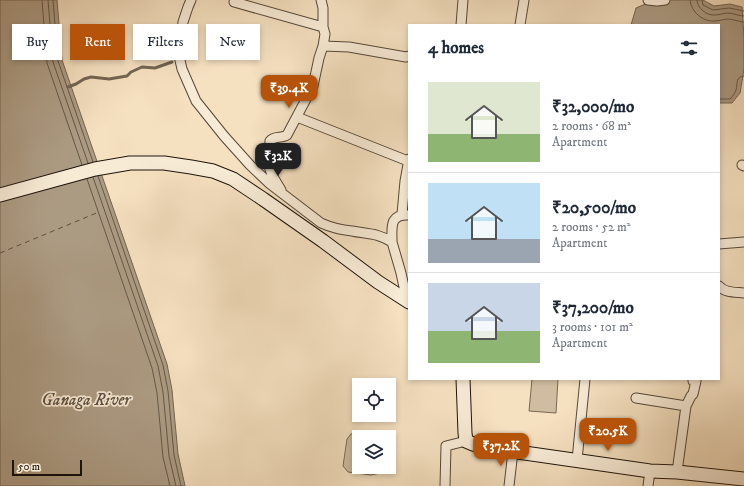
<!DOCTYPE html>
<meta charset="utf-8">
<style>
body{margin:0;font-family:"IM FELL DW Pica",serif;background:#f6f6f7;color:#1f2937;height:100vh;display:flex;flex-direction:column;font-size:15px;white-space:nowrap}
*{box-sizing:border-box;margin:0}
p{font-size:13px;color:#747a83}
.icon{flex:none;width:22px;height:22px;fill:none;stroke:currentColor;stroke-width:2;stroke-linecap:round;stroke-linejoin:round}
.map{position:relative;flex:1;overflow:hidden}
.panel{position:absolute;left:408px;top:24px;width:312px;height:356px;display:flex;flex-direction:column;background:#fff;border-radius:0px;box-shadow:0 2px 6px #0003}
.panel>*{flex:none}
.guide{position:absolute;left:12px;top:24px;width:336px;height:36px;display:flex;gap:8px}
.tools{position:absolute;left:352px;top:378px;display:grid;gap:8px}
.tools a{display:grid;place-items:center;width:44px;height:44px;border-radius:0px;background:#fff;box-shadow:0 2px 6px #0003;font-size:20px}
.scale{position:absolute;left:12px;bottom:10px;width:70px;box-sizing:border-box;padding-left:4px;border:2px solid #1e140c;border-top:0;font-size:11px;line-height:14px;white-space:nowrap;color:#1e140c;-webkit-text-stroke:3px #f8ebd6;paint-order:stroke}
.price{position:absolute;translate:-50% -34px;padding:0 9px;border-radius:8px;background:#b45309;color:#fff;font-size:13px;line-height:26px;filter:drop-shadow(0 1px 2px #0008)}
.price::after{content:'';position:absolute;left:50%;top:24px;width:12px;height:9px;margin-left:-6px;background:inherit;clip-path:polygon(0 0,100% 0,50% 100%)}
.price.current{background:#222;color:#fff}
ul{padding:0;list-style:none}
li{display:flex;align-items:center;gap:12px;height:100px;padding:0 20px}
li+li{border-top:1px solid #e0e1e3}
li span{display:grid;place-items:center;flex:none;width:112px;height:80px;border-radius:0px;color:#555}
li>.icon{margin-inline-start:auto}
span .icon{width:48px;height:48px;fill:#fffc;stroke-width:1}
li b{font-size:17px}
h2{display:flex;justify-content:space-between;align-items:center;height:48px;padding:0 20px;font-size:17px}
.pill{padding:0 14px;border-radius:0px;background:#fff;box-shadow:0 2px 6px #0003;font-size:14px;line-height:36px}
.pill.current{background:#b45309;color:#fff}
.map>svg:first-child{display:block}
.green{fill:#d0bda1;stroke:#776856}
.water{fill:#ac9b83;stroke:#736553}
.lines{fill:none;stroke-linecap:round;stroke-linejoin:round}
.shore{stroke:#655848;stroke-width:1}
.stream{stroke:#736553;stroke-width:3}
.ferry{stroke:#5e5142;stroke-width:1;stroke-dasharray:5 4;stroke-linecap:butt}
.street-casing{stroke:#544739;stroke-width:11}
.secondary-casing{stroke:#1e140c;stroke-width:15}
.street{stroke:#f8ebd6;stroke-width:9}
.secondary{stroke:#f8ebd6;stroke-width:13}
.labels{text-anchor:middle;stroke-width:3.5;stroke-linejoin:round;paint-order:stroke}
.water-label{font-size:17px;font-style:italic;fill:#5e5142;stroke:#f8ebd6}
</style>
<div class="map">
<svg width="744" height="486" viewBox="0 0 744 486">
<rect width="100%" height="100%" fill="#f5e0c0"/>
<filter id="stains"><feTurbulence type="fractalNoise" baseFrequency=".005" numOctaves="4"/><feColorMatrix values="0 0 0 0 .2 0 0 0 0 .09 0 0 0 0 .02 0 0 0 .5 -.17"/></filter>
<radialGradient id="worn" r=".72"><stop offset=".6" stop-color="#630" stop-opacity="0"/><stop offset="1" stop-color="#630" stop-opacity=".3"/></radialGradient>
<!-- green -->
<path class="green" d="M532,379H558L556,413L529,411Z
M356,433L380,435L384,437H359V467H383V470L380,473L371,475L348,472L343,466L347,439L351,434Z"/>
<!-- water -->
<path class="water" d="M0,0H57L62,60L167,364L172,390L178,454L185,486H0Z
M655,0H703L714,6L730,4L742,7L744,37V69L740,93L732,103H719V25H631L636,8Z"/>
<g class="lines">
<!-- shore -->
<path class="shore" d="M42,0L47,63L82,165
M48,0L53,62L88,163
M53,0L58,61L93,162
M690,0C691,12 703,22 715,21C719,21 724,19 728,19C733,19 739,22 744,22
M697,0C697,8 707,16 715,15C719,15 724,13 728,13C733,13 739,16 744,16
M702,0L703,5L713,10L729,8L744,11
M719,99H730C733,96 735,93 736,90C738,83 735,77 744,76
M98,176L163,365L168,391L174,455L181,486
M93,177L158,366L163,392L169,456L176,486
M87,179L152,368L157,393L163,457L170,486"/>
<!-- stream -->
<path class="stream" d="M68,87L76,84L84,79L91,77L109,79L127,76L131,72L142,67L155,68L172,62"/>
<!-- ferry -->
<path class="ferry" d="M0,253L99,212"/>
<defs>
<path id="street" d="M191,0L188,7L183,22L180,45L179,56L182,69L196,101L224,136L250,165L270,184L321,223C330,227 341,230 352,231C367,234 378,233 392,242L401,273L407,301
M648,0L657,1L665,0
M234,2L323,27
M461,25L463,0
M520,25L524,0
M323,46L349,47L406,57L409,56
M297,117L408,161
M742,165L744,166
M281,190L272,175L269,166L270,141C274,135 282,139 287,135L313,86L319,58L323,46L325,34L323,27V8L321,0
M402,214L405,181L409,159
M392,242C392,227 389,214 409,215
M719,244L744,242
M719,286C725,293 735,292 744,293
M636,398L686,406
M577,460L585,379
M677,472L686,406L691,396L693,394L696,381H693V379
M445,486L446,446L466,441
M509,486L513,451
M648,486L650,471"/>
<path id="secondary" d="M0,195L95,169L130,163H164L191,167L213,171L233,179L263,199L323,241L378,282L409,302
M463,379L465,433L466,441L473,444L483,447L650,471L677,472L744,479"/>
</defs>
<!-- street casing -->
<use href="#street" class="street-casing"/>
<!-- secondary casing -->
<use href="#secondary" class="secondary-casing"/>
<!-- street -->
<use href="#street" class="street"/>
<!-- secondary -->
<use href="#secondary" class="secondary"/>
</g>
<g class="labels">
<!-- water labels -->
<g class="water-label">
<text x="86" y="405">Ganaga River</text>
</g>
</g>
<rect width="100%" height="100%" filter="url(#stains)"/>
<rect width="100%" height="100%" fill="url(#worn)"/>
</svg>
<div class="tools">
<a><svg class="icon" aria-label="locate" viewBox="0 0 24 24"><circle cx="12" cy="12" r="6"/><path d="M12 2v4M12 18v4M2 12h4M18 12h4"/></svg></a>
<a><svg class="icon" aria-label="layers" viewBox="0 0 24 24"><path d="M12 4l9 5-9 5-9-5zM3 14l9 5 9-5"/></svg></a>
</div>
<div class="scale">50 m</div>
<b class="price" style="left:289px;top:109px">₹39.4K</b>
<b class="price current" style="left:278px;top:177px">₹32K</b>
<b class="price" style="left:608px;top:452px">₹20.5K</b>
<b class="price" style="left:501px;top:467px">₹37.2K</b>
<div class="guide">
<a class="pill">Buy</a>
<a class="pill current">Rent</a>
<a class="pill">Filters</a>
<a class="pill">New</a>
</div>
<section class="panel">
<h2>4 homes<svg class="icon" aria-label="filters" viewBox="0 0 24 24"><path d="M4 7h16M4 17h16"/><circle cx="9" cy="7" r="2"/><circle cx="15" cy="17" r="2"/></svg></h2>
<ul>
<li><span style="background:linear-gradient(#dfe7d0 65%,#8fb573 0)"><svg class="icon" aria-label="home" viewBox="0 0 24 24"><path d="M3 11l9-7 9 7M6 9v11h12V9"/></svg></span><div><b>₹32,000/mo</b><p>2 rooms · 68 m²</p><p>Apartment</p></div></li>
<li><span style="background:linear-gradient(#bfe0f5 70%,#9aa5b1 0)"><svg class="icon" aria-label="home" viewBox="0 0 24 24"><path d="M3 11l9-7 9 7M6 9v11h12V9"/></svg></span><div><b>₹20,500/mo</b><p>2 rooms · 52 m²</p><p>Apartment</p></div></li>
<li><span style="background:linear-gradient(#c9d6e8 60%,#8fb573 0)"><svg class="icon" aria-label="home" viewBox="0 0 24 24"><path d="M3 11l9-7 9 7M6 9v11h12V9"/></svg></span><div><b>₹37,200/mo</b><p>3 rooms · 101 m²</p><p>Apartment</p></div></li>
</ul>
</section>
</div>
